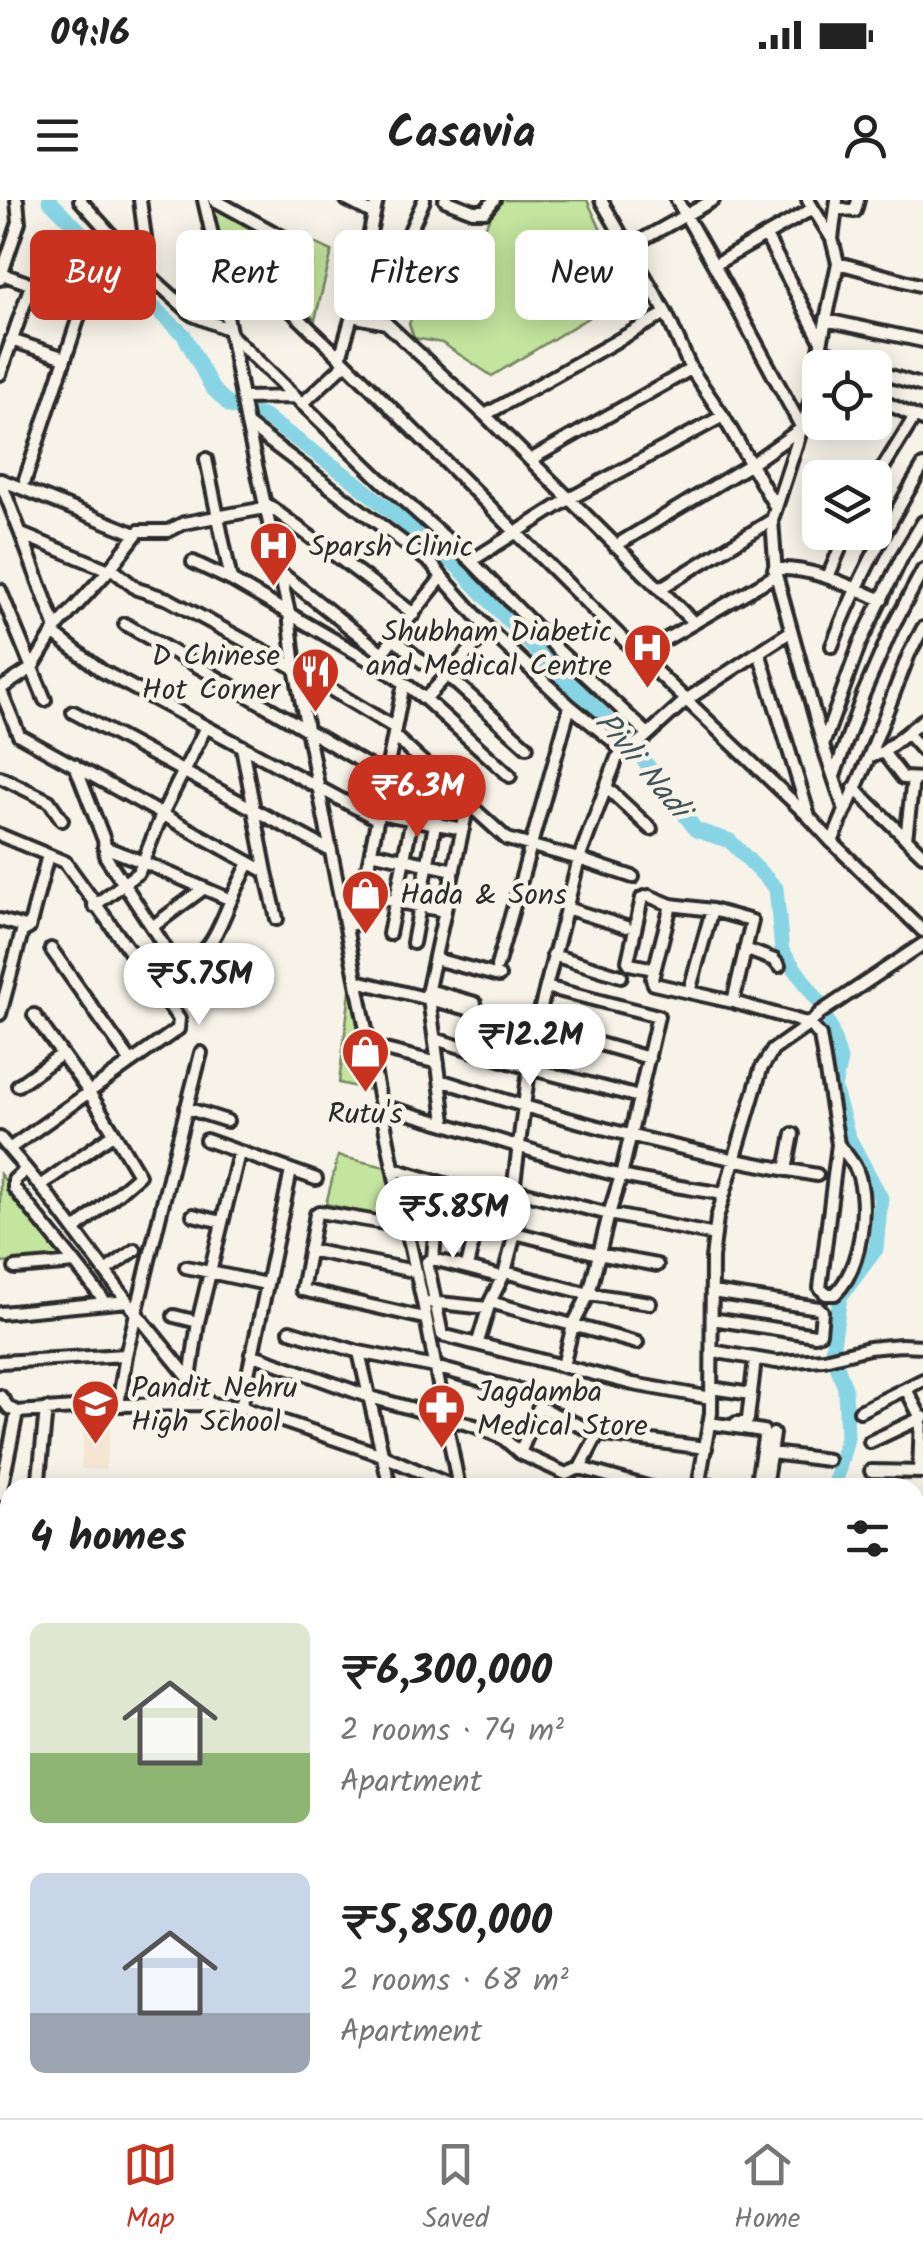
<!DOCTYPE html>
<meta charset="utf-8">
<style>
body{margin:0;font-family:Kalam,sans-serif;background:#f2f2f2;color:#222;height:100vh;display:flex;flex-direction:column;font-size:38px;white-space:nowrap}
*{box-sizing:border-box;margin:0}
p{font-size:32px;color:#767676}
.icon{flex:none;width:55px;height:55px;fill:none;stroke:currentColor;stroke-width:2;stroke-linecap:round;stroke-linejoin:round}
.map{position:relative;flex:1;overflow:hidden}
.side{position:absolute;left:0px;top:1278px;width:925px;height:642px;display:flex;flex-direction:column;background:#fff;border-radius:30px 30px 0 0;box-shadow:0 5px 25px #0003}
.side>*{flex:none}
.hud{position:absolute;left:30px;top:30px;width:865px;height:90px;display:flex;gap:20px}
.controls{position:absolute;left:802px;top:150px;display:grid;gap:20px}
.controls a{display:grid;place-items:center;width:90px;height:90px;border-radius:15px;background:#fff;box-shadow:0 5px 25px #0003;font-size:50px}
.price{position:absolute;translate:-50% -85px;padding:0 22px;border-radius:35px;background:#fff;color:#222;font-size:32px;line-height:65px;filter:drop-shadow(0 2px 5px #0008)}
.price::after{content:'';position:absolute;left:50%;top:60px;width:30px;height:22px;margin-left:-15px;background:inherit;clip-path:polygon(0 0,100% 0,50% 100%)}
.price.active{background:#c8321e;color:#fff}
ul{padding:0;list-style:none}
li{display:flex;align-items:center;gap:30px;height:250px;padding:0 30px}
li span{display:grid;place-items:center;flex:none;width:280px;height:200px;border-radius:15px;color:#555}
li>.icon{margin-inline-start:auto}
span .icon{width:120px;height:120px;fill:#fffc;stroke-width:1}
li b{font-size:42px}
h2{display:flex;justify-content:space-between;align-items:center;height:120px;padding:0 30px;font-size:42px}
.chip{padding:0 35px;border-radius:15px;background:#fff;box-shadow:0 5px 25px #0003;font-size:35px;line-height:90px}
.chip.active{background:#c8321e;color:#fff}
.status{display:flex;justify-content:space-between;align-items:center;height:70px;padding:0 50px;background:#fff;direction:ltr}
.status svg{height:28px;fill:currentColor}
header{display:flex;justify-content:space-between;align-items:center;height:130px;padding:0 30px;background:#fff;font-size:45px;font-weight:700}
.tabs{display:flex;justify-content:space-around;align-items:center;height:140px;border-top:2px solid #e0e0e0;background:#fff;font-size:28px;color:#767676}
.tabs a{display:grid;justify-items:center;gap:5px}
.tabs .active{color:#c8321e}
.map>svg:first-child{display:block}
.built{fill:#f4e6d2}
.green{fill:#c3e59e;stroke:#778864;stroke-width:2.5}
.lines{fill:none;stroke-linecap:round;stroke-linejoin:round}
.river{stroke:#87d5e4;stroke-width:15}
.minor-casing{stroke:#2b2b2b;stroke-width:18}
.minor{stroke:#f7f3e8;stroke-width:10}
.labels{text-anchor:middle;stroke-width:9;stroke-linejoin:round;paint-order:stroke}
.poi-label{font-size:30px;fill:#2b2b2b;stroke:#f7f3e8;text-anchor:start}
.water-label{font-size:32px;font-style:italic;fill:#425659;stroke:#f7f3e8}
</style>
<div class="status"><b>09:16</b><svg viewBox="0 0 49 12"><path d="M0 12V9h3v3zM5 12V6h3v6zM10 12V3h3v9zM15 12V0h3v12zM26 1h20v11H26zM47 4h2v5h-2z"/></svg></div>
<header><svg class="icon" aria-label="menu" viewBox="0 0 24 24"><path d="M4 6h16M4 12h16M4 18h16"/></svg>Casavia<svg class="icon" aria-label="person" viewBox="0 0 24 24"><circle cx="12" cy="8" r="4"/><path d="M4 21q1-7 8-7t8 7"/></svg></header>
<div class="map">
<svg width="923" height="1918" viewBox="0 0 923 1918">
<rect width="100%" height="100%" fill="#f7f3e8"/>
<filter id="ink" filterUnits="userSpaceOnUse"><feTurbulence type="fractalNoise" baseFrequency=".01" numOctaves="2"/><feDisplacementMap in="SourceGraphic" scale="20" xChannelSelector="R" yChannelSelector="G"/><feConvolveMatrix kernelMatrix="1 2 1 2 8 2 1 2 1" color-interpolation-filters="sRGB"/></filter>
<g filter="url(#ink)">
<!-- built -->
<path class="built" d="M85,1219L111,1223L105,1270L81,1269Z"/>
<!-- green -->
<path class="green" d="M212,0H221L332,51L315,120L217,30Z
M498,0H587L612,54L607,63L593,70L590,75L603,98L604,108L492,176L442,143L414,138L409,124L415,107L440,110L447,107Z
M352,774L375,891L339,883Z
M338,956L390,968L401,1021L326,1004Z
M0,974L67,1059L0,1063Z"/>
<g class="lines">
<!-- river -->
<path class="river" d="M49,0L115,66L136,91L184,135L212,188L230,206L265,217L353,280L459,368L544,459L626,537L696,630L730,641L776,688L782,751L819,802L830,827L840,860L834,887L848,936L881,998L876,1049L840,1097L832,1152L845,1188L847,1238L834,1288
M915,1473L923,1482"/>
<defs>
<path id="minor" d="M80,0L141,68L193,115L228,129
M140,0L150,76
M204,0L212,35L346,163L639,455L809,617L832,642L923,731
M215,0L302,48L305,60L290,110
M347,0L374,14
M445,0L473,11H485L494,0
M601,0L666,113L691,169L723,216L776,308
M677,0L714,65L812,9
M808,0L832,39
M836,8L855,11L858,0
M212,35L247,224L289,413L295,468L395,977L423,1102L459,1288
M766,36L821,141
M629,47L713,0
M402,49L424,0
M838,63L923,86
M2,74L33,85
M0,79L19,22L17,0
M352,116L386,123L485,215L694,423
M826,120L923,141
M230,134L381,280L471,361L560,452L648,534
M11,140L59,156
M820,149L867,168
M340,158L352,116L377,0
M875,171L923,186
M0,174L31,85L84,102
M242,198L296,197
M875,198L923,220
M302,204L346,163
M485,215L666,113
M248,225L432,364L442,377L382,453L281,373
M206,259L231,380L381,467
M530,260L691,169
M0,280L21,334L109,370L56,428L32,468L0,489L19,535L266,672L277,719
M1,280L136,334
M25,280L98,59L111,34
M875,281L915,216
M265,303L414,414
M21,334L56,428
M615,346L751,264L802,228L714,65
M471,361L569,299L723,216
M193,362L231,380
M111,368L137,389L168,399L295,468L395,528
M774,369C813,367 847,385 882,400
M109,370L139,331H168L184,323L265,308
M442,377L489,430L570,506L613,541L622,552
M828,377L847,332
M661,388L772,320
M0,390L45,500
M125,424L386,576
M54,434L102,471L377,619
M394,439L424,463
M832,446C856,383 888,324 923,266
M759,452L790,432
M639,455L776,375
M447,475L527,547
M404,483L425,499L510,576
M425,499L489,430
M73,512L331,651
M206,527L162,614L143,662L231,700L249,663
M907,533L923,520
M394,536L507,639L579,659L633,677
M823,545L776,375L772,320L818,178L820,149L838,63L832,39L837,0
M242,547L266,672
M883,552L903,578L923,579
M869,557L883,552L907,533L923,551
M75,565L104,640L106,657L152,727
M834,576L863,495L893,426L923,370
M0,577L49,601L62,620
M606,587L651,629
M854,588L923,655
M846,610L869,557L909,454L923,428
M379,613L463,629
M0,635L65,662L179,819L178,829L9,949
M906,639L913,579
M832,642L845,611L823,545L860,443L902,357L923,322
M371,652L454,670
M363,695L445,711
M94,706L139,672L143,662L104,647
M566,708L626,727
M0,720L29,728
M346,726L357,723L404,483L381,467L382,453
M389,734L423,563
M413,743L443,581
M51,749L131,862
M745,749L774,760L779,766
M553,755L621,776
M435,759L499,776
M497,766L570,506
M177,767C212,755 217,731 231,700
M654,769L630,764L628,761L642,698L649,696L671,705
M357,781L536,826L649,858
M154,785L177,767L152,727L203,689
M546,787L579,659L617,558L643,539L686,500L759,452L809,616
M428,790L475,803
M689,792L712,710
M426,798L468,604
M429,798L440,880
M733,802L752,721L712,710L671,705L652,779L654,784L733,802L810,824L820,836L838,944L820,1088L826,1094H835C861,1069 870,1004 857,971C853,961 845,953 838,944
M0,814L22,732L29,728L48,655
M34,815L89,892L114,933L40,986
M435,839L529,868L639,897
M369,846L438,863
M18,885L62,854
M381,906C461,926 538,955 618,975C652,983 688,988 724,994
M186,908L227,921
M445,922L440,880C564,920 689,954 817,975
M0,938L51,999L137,1114L210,1204
M206,940L316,979
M26,969L14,980V988L75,1063
M394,969L448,985L509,1000L517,995L514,983C523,917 529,851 546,787L658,816L621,976L609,1014L589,1094L573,1125L563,1166L442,1135L427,1062L433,1059L435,1034L448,985
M786,970L793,934
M193,1015L222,1022
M407,1027L319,1012L316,1014L302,1090L424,1118
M75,1030L139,975L114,933
M515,1033L598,1054L657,1065
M309,1050L414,1071
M433,1059L502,1077
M186,1067L266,1084
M467,1067L484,994
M15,1068L75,1063L106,1103
M105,1071L135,1050
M505,1072L589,1094L650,1103
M712,1092L819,1108L822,1111L820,1133L815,1135L712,1119
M429,1102L488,1108
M490,1102L637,1143
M1,1113L128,1101
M174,1116L198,1122
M290,1131L359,1152L435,1167L529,1193L540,1197L539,1207L598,1234L706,1248
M478,1142L490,1102L505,1072L515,1033L520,1003L517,995L522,992L609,1014L715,1035
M712,1151L776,1162L824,1159L869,1148L901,1145L923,1146
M359,1152L390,1288
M251,1154L370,1197L475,1226L503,1238L520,1253
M0,1162L126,1155
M563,1166L633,1184L711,1198
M190,1179L198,1122L239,953
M711,1188L751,1194
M906,1189L921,1218L919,1272
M0,1196L9,1208L17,1212L118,1205L210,1204L241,1207L382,1255L457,1288
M118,1205L126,1155L173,961L201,853
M241,1207L291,971
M539,1207L520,1253L566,1274L580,1268L651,1288
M860,1211L923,1180
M709,1223L763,1231L764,1238L756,1288
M736,1223H746L748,1219L755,1159
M870,1242L923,1217
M771,1253L828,1260
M580,1268L598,1234
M871,1271L923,1272
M698,1284L726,1288
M38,1288L46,1209
M698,1288L711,1213L712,1058L717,1018L761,869L773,850L810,824L820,813L923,744
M765,1288L773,1234
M0,1295L17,1212
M915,1406L923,1404
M0,1573L4,1561
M0,1670L10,1637
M6,1699L10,1688
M0,1744H10
M915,1782L923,1785
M915,1839L923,1842
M915,1887L923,1890
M24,1910V1918
M63,1910V1918
M96,1910V1918
M137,1910V1918
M578,1910L584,1918
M691,1910L696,1918
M735,1910L741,1918
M806,1910L812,1918
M853,1910L856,1915L865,1918
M512,1918V1910
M610,1918V1910
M648,1918L667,1910"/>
</defs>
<!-- minor casing -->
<use href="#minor" class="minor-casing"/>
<!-- minor -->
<use href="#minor" class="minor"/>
</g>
</g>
<!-- icons -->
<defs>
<symbol id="hospital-pin" viewBox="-11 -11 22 30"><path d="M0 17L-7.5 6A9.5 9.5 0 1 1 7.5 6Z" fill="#c8321e" stroke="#f7f3e8"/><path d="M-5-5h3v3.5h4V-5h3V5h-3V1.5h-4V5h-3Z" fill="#fff"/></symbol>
<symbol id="restaurant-pin" viewBox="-11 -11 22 30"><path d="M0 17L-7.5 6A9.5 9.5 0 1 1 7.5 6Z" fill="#c8321e" stroke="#f7f3e8"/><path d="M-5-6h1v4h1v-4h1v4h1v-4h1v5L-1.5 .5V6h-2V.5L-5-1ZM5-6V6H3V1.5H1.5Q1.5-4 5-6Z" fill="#fff"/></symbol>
<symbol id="shop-pin" viewBox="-11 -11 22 30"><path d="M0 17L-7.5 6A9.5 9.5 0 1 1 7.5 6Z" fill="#c8321e" stroke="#f7f3e8"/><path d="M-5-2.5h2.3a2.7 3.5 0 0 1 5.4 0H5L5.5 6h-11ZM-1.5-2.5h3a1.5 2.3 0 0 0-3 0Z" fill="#fff"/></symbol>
<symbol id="school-pin" viewBox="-11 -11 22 30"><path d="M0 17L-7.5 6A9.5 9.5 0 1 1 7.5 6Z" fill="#c8321e" stroke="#f7f3e8"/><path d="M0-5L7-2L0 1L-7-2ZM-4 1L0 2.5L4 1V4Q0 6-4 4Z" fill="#fff"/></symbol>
<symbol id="pharmacy-pin" viewBox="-11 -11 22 30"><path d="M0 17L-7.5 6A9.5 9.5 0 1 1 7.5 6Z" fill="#c8321e" stroke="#f7f3e8"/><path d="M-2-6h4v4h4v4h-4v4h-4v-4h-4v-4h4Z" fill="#fff"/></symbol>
</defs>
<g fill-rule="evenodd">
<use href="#hospital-pin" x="246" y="318" width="55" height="75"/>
<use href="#hospital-pin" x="620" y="420" width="55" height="75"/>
<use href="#restaurant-pin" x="288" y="444" width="55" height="75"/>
<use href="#shop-pin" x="338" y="666" width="55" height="75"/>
<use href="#shop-pin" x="338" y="824" width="55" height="75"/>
<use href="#school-pin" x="68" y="1176" width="55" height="75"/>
<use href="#pharmacy-pin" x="414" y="1180" width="55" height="75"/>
</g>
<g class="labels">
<!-- poi labels -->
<g class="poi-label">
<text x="309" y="356">Sparsh Clinic</text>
<text x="612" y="441" text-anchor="end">Shubham Diabetic<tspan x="612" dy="34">and Medical Centre</tspan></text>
<text x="280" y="465" text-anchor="end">D Chinese<tspan x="280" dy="34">Hot Corner</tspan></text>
<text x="400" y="704">Hada &amp; Sons</text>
<text x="365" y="923" text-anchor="middle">Rutu's</text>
<text x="131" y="1197">Pandit Nehru<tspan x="131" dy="34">High School</tspan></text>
<text x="477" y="1201">Jagdamba<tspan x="477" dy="34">Medical Store</tspan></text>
</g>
<!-- water labels -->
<g class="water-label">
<text transform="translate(643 564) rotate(50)" y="11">Pivli Nadi</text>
</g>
</g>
</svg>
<div class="controls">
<a><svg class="icon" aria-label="locate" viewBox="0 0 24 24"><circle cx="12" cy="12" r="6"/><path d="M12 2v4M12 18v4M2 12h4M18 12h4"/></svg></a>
<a><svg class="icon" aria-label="layers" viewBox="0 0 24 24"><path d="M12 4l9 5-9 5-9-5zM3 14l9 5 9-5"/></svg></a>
</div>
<b class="price active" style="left:417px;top:640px">₹6.3M</b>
<b class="price" style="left:199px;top:828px">₹5.75M</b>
<b class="price" style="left:530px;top:889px">₹12.2M</b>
<b class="price" style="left:453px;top:1061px">₹5.85M</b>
<div class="hud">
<a class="chip active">Buy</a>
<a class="chip">Rent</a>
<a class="chip">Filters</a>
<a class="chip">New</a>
</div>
<section class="side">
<h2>4 homes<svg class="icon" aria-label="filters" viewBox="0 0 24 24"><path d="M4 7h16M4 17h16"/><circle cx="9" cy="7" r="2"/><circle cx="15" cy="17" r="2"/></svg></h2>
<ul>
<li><span style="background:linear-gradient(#dfe7d0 65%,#8fb573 0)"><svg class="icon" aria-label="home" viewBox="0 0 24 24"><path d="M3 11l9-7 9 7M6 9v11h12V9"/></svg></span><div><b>₹6,300,000</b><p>2 rooms · 74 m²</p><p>Apartment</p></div></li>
<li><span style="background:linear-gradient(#c9d6e8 70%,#9aa5b1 0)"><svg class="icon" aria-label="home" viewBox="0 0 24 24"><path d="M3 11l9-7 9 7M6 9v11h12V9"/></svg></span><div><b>₹5,850,000</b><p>2 rooms · 68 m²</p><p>Apartment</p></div></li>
</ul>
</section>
</div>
<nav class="tabs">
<a class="active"><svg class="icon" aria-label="map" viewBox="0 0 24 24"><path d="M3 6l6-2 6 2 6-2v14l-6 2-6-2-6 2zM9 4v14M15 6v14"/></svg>Map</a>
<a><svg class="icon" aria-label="saved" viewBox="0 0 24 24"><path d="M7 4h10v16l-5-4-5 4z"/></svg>Saved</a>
<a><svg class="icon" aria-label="home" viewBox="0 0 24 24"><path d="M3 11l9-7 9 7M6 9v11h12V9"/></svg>Home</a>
</nav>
